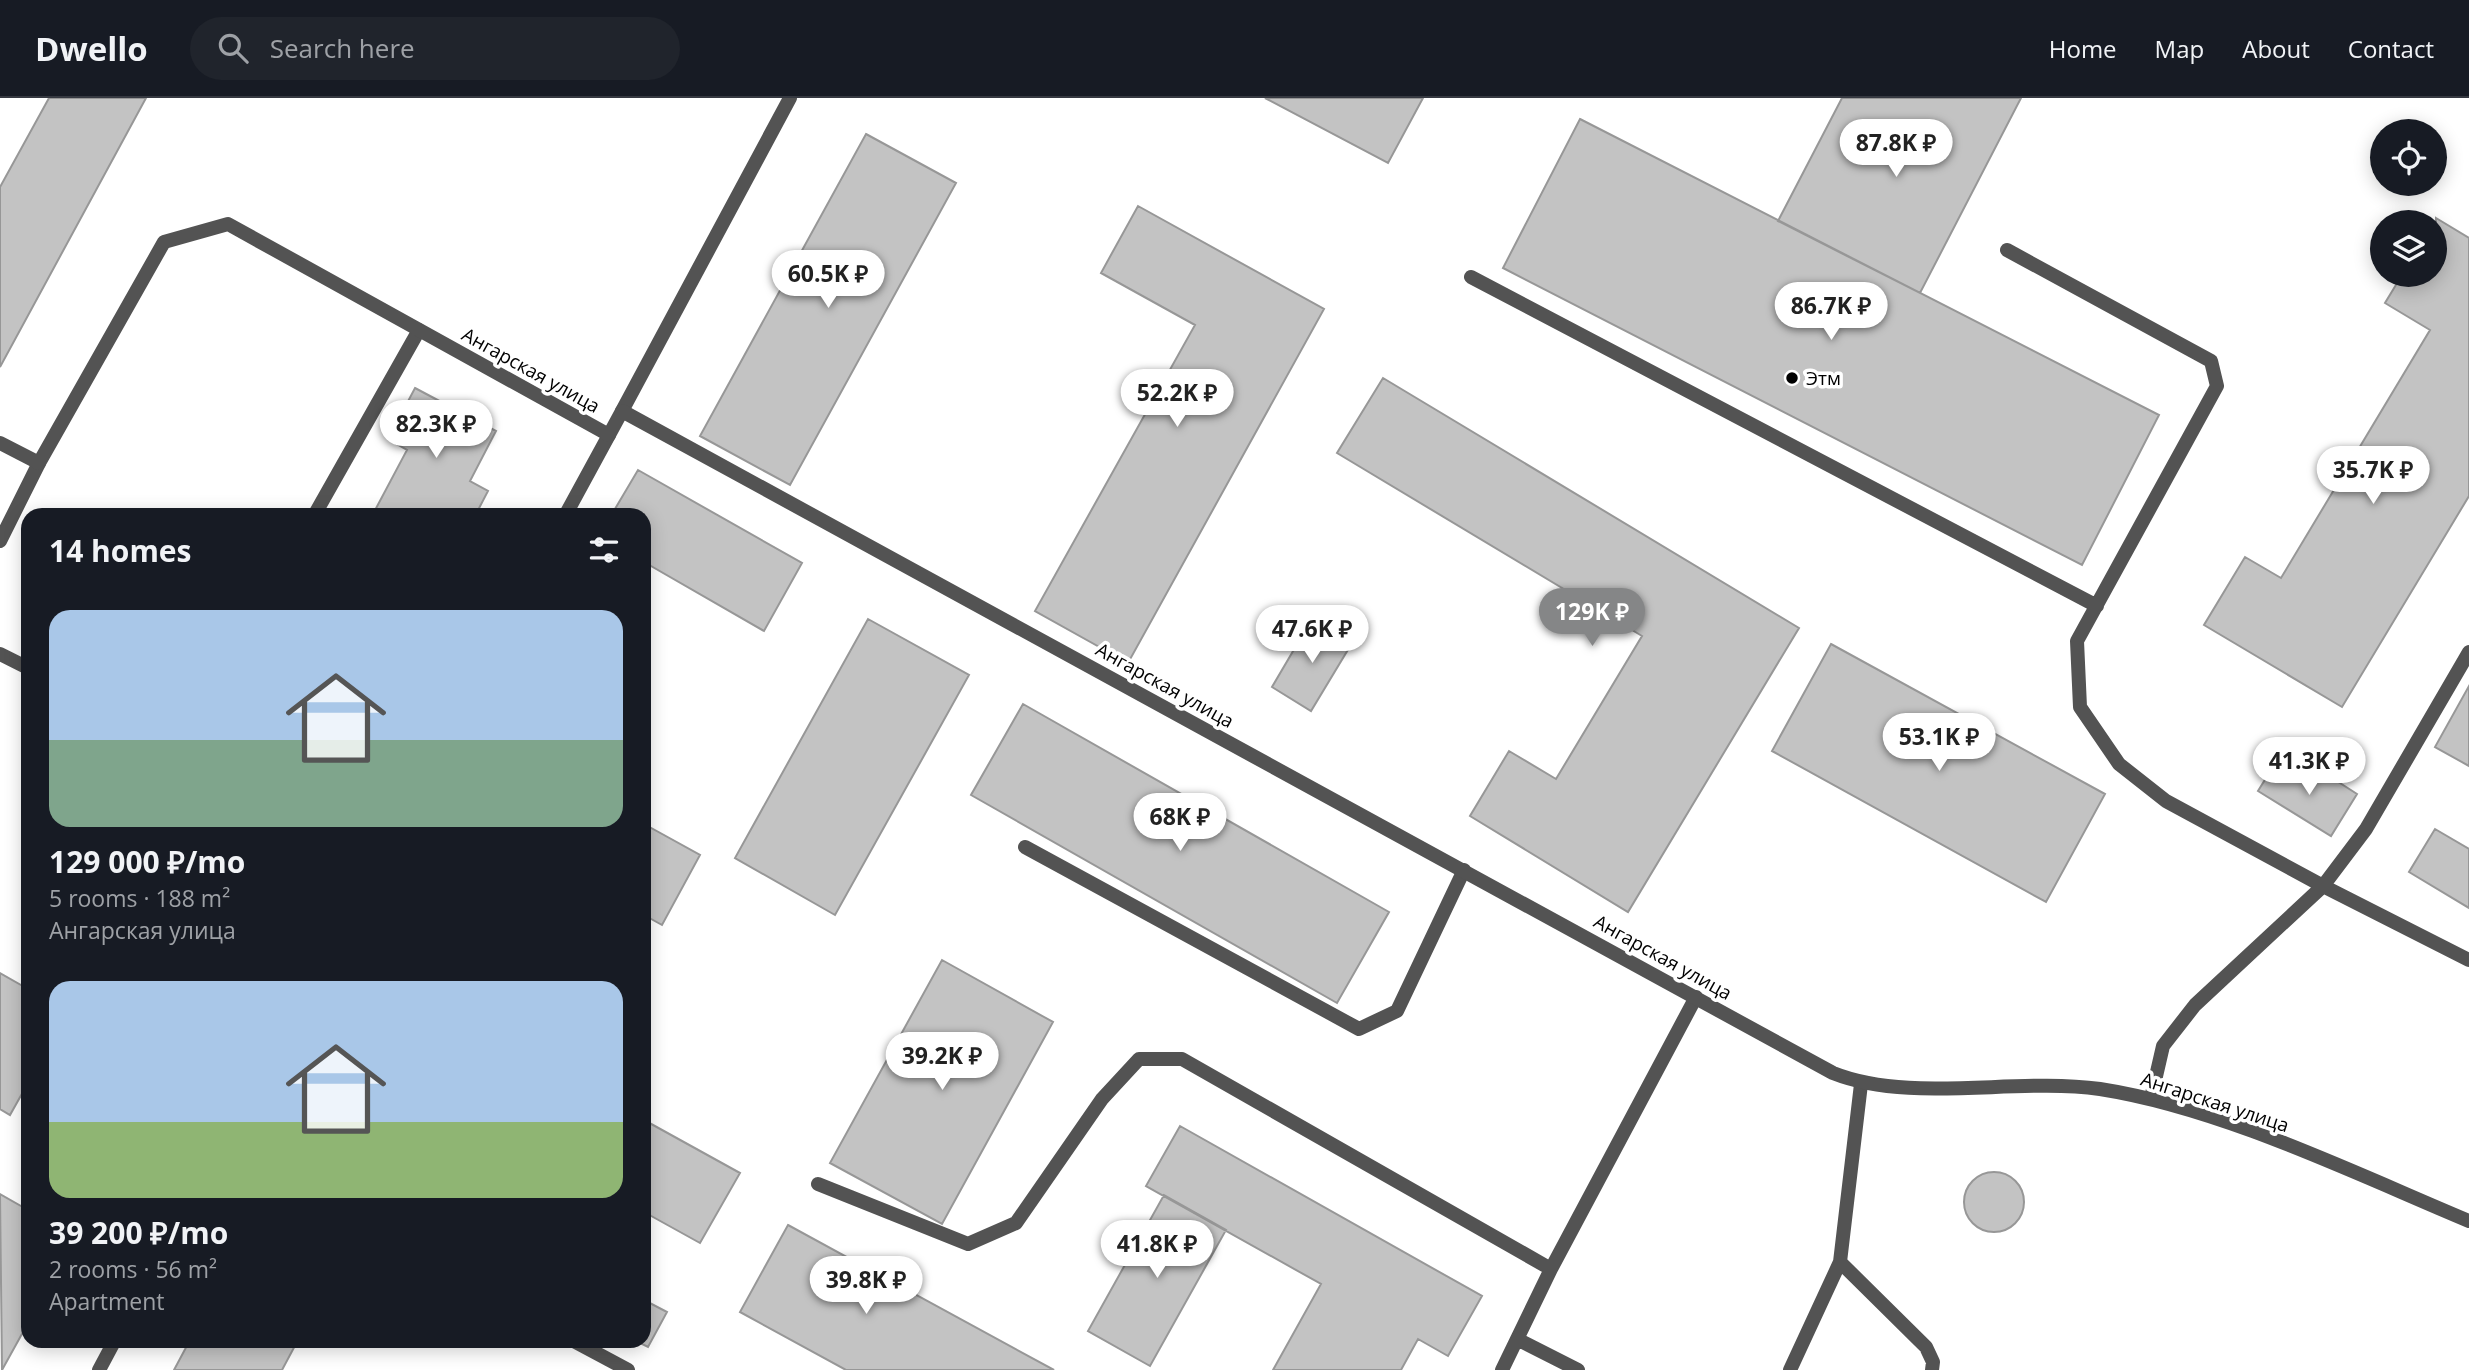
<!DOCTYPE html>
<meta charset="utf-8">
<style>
body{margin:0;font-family:"Open Sans",sans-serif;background:#20242c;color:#f1f3f6;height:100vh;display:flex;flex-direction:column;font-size:26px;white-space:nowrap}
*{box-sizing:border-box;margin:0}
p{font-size:23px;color:#9ea1a6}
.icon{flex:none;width:38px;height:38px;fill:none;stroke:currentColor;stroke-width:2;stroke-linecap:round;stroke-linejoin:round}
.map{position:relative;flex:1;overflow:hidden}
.sheet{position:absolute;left:21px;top:410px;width:630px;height:840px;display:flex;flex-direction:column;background:#171b24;border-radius:21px;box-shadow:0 4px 18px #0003}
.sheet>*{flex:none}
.tools{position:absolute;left:2370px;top:21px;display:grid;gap:14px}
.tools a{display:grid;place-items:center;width:77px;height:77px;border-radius:50%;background:#171b24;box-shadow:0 4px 18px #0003;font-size:35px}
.price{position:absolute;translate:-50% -60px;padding:0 16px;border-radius:24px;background:#fff;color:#222;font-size:23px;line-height:46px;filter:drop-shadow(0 2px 4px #0008)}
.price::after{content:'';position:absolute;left:50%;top:42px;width:21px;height:16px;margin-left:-10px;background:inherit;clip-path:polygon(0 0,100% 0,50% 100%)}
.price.active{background:#858687;color:#fff}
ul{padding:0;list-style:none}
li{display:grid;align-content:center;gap:14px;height:371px;padding:0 28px}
li span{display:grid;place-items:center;height:217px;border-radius:21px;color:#555}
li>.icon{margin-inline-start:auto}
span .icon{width:126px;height:126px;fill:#fffc;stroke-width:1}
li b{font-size:30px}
h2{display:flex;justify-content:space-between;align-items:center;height:84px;padding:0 28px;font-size:30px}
header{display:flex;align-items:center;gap:42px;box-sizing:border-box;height:98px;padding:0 35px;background:#171b24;border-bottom:2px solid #363941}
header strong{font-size:33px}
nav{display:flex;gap:38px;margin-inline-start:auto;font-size:24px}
.search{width:490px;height:63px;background:#20242c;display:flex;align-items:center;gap:18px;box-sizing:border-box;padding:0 24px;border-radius:38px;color:#9ea1a6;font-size:26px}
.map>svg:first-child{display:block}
.building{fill:#c3c3c3;stroke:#979797;stroke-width:2}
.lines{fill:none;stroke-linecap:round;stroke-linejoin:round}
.lane{stroke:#535353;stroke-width:14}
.street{stroke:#535353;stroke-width:14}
.poi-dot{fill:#000;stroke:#fff;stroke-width:2.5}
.labels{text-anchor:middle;stroke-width:7;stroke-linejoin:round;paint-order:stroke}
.street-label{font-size:19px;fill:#000;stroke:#fff}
.poi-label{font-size:19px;fill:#000;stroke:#fff;text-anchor:start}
</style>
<header>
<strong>Dwello</strong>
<div class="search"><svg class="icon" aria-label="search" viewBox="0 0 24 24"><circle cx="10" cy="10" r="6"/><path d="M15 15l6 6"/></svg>Search here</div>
<nav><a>Home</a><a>Map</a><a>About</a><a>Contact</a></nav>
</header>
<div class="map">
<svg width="2469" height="1272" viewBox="0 0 2469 1272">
<rect width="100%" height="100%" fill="#fff"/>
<!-- building -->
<path class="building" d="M49,0H146L0,269V89Z
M1265,0H1423L1388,65Z
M1842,0H2021L1920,195L1778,123Z
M1580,21L2159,317L2082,467L1503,170Z
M866,36L956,85L790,387L700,338Z
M1138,108L1324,211L1128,565L1035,513L1195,227L1101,175Z
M2436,120L2469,140V398L2342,609L2204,527L2245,459L2281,480L2430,232L2385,205L2402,177H2434Z
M1383,280L1799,530L1628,814L1470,718L1509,653L1556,681L1642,538L1337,355Z
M415,290L496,333L470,383L488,393L476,416H373L407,352L388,341Z
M638,372L802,465L764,533L644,464V416H612Z
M868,521L969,577L835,817L735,760Z
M1312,521L1352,545L1311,613L1272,589Z
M1831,546L2105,696L2046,804L1772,653Z
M2469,588V668L2435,649Z
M1023,606L1389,814L1337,905L971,697Z
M2276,664L2309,685L2318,671L2357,696L2331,738L2258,693Z
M644,726L700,757L662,827L644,817Z
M2435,731L2469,751V810L2409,774Z
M942,862L1053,924L942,1126L830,1065Z
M0,875L28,891V985L10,1017L0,1011Z
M644,1022L740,1075L700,1145L644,1114Z
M1180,1028L1482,1198L1448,1258L1418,1241L1401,1272H1273L1321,1186L1146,1088Z
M1964 1104a30 30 0 1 1 60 0a30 30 0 1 1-60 0Z
M0,1096L28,1112V1225L2,1272Z
M1164,1097L1226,1132L1150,1268L1088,1233Z
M788,1127L1054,1272H846L740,1214Z
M644,1202L667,1214L648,1249L634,1242H644Z
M190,1242H298L282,1272H174Z"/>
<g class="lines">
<!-- lane -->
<path class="lane" d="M2007,152L2211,263L2217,288L2077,543L2080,609L2119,666L2166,703L2323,788L2469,862
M1471,179L2097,508
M622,313L790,0
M315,416L419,232
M566,416L609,337
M0,443L39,365
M0,556L28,570
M1025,749L1359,931L1397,913L1464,772
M2151,1000L2163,948L2195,907L2323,788L2366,731L2469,554
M818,1086L968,1146L1016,1125L1102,1001L1139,961H1182L1551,1171
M1840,1164L1926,1249L1933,1264L1932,1272
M1517,1241L1578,1272
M572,1242L628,1272
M99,1272L115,1242
M1502,1272L1551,1171L1696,899
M1790,1272L1840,1164L1861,986"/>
<!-- street -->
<path class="street" d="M0,345L39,365L164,144L228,126L609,337L622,313L1833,975C1911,1006 2015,979 2100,991C2222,1010 2354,1075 2469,1123"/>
</g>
<!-- markers -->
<circle class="poi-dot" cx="1792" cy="280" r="7"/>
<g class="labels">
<!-- street labels -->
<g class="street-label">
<text transform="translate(531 272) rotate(29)" y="7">Ангарская улица</text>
<text transform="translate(1165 587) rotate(29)" y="7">Ангарская улица</text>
<text transform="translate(1663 859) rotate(29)" y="7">Ангарская улица</text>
<text transform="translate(2215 1004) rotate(18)" y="7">Ангарская улица</text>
</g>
<!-- poi labels -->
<g class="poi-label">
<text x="1806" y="287">Этм</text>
</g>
</g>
</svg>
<div class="tools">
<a><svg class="icon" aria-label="locate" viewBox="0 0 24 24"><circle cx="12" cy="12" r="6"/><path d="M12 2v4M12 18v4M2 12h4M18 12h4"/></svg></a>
<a><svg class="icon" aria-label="layers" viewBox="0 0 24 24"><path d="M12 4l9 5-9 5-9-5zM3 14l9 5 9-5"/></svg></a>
</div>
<b class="price" style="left:1896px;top:81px">87.8K ₽</b>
<b class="price" style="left:828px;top:212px">60.5K ₽</b>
<b class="price" style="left:1831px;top:244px">86.7K ₽</b>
<b class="price" style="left:1177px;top:331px">52.2K ₽</b>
<b class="price" style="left:436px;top:362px">82.3K ₽</b>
<b class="price" style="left:2373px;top:408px">35.7K ₽</b>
<b class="price active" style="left:1592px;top:550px">129K ₽</b>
<b class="price" style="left:1312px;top:567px">47.6K ₽</b>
<b class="price" style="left:1939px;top:675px">53.1K ₽</b>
<b class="price" style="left:2309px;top:699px">41.3K ₽</b>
<b class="price" style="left:1180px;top:755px">68K ₽</b>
<b class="price" style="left:942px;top:994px">39.2K ₽</b>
<b class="price" style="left:1157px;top:1182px">41.8K ₽</b>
<b class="price" style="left:866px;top:1218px">39.8K ₽</b>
<section class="sheet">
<h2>14 homes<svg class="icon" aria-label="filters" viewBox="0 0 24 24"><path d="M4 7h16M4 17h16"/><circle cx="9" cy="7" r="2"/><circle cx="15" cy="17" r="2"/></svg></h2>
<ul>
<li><span style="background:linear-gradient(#a9c7e8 60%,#7fa58c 0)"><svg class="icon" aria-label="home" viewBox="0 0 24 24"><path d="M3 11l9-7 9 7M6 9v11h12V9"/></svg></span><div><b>129 000 ₽/mo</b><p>5 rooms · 188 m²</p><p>Ангарская улица</p></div></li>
<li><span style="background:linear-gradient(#a9c7e8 65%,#8fb573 0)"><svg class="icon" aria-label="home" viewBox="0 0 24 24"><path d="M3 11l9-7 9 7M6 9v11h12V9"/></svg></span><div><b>39 200 ₽/mo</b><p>2 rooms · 56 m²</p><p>Apartment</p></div></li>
</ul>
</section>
</div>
